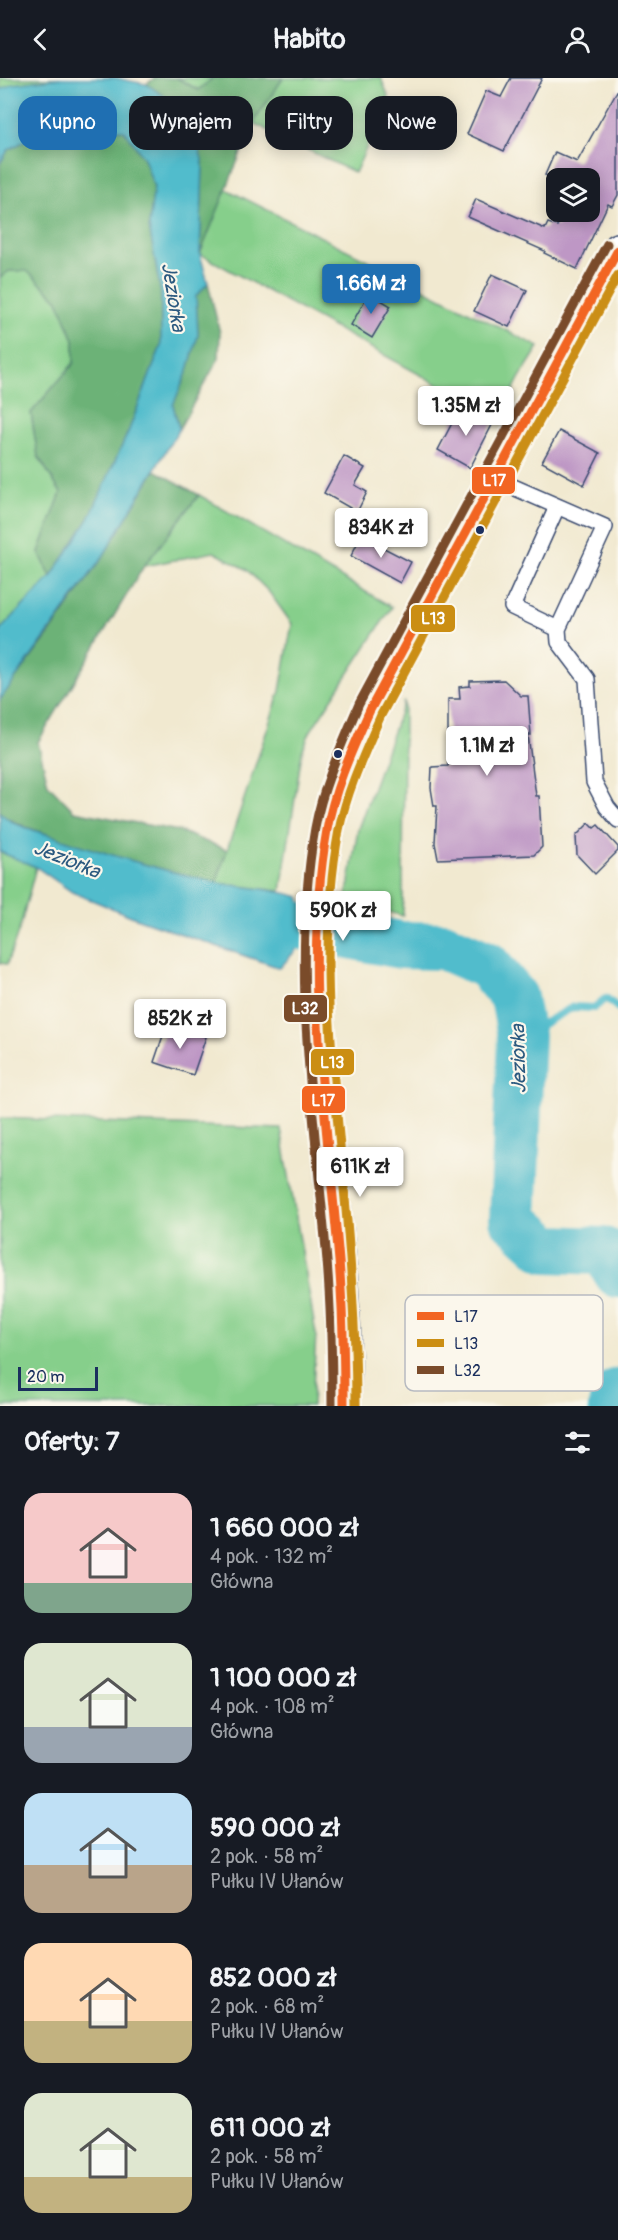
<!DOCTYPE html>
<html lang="pl">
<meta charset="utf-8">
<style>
body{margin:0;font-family:Pangolin,sans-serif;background:#242831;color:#f1f3f6;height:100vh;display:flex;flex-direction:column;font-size:22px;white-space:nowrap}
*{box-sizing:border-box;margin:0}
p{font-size:20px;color:#9ea1a6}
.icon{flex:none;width:33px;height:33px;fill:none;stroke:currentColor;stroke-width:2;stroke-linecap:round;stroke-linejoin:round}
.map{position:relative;height:1328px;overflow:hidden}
.drawer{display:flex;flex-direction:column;background:#171b24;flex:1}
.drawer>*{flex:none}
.top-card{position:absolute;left:18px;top:18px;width:582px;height:54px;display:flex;gap:12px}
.controls{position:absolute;left:546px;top:90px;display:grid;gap:12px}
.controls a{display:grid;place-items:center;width:54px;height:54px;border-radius:12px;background:#171b24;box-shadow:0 3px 15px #0003;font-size:30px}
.scale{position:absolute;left:18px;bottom:15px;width:80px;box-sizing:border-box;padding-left:6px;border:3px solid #1b2f5e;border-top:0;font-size:16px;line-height:21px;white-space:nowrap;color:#1b2f5e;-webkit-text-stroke:4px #fbf7ec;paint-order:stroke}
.price{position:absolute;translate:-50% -51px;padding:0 14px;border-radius:6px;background:#fff;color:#222;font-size:20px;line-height:39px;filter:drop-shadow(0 2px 3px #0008)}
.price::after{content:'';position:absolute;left:50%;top:36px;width:18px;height:14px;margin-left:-9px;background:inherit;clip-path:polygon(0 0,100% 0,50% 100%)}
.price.current{background:#1f6fb2;color:#fff}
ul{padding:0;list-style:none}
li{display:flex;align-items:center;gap:18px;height:150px;padding:0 24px}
li span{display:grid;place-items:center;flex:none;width:168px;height:120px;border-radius:18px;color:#555}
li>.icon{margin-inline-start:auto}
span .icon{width:72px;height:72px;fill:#fffc;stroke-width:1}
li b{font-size:26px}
h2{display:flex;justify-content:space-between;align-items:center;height:72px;padding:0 24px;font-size:26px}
.pill{padding:0 21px;border-radius:18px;background:#171b24;box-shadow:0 3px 15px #0003;font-size:21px;line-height:54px}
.pill.current{background:#1f6fb2;color:#fff}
header{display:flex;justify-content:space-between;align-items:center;height:78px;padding:0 24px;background:#171b24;font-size:27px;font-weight:800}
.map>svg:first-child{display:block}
.green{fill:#86cf8b;stroke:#507f74;stroke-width:1.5}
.forest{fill:#6cb277;stroke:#44706a;stroke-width:1.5}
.water{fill:#51bccc;stroke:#367695;stroke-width:1.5}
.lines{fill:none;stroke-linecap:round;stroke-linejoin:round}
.stream{stroke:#51bccc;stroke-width:8}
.river{stroke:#51bccc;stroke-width:48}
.building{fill:#be97c5}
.lane-casing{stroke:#3b4b6f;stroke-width:18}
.secondary-casing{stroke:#3b4b6f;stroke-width:36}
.lane{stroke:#fff;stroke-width:15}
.secondary{stroke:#fff;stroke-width:33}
.bus-1-casing{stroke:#fbf7ec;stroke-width:14}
.bus-2-casing{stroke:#fbf7ec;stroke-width:14}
.bus-3-casing{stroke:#fbf7ec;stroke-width:14}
.bus-1{stroke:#f26522;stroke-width:9}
.bus-2{stroke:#cb8e13;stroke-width:9}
.bus-3{stroke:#7a4b2a;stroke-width:9}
.bus-dot{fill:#1b2f5e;stroke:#fbf7ec;stroke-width:2}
.labels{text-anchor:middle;stroke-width:4.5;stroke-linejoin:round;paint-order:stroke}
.water-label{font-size:20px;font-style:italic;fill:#2b597f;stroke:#fbf7ec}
.key{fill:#fbf7ec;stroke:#b8bbc1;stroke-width:1.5}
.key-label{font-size:16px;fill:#1b2f5e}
.line-badge{stroke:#fbf7ec;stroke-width:2}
.badge-label{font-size:16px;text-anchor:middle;font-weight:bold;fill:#fff}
</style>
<header><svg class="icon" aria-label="back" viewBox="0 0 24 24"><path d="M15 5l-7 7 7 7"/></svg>Habito<svg class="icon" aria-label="person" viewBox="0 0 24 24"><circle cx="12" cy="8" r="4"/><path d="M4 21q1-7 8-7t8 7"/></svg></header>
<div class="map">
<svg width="618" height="1328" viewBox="0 0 618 1328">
<rect width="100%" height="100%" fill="#fbf7ec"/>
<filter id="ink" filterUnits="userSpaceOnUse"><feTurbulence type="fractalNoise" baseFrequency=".0167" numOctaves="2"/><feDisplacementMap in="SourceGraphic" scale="12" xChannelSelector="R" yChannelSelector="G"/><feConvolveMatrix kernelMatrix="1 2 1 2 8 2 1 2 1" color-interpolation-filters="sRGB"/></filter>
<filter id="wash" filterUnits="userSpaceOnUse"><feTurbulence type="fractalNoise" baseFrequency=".008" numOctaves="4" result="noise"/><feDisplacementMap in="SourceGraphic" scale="24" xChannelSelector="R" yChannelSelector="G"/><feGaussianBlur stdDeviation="1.35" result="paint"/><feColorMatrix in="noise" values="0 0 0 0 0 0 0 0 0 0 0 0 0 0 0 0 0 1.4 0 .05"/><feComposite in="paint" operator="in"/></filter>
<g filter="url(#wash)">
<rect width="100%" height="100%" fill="#f1e9d0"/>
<!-- green -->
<path class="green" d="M0,0H61L13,6L0,12Z
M177,0H213L198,12Z
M283,0H381L389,20L355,95L253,45Z
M226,111L539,269L520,299L499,340L200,176Z
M27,192L58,222L74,262V285L31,335L38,378L61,415L39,474L51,499L0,552V200L9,193Z
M199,417L392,529L310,654L302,674L281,813L216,805L280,613L292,546L269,514L246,491L214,474L144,488Z
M404,623L403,838L346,822L358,751Z
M0,774L36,789L21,846L7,886L0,885Z
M0,1040L281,1051L316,1256L312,1328H0Z"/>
<!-- forest -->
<path class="forest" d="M155,0H177L198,12L213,0H283L253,45L200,176L203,85L179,28L146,6Z
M64,49L124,51L144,80L154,109L149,148L161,215V268L129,352L89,441L51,499L39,474L61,415L38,378L31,335L74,285V262L58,222L27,193H9L0,200V85L8,72L32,59Z
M208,205L220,255L219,280L179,351L173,327L188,292L198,257L196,218Z
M155,392L199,417L144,488L38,664L48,706L74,733L179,753L227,772L216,805L115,779L26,749L4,739L0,734V621L50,555L102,480Z"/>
<!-- water -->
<path class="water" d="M61,0H115L146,6L179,28L194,50L203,85L200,176L208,205L196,218L198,257L188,292L173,327L179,351L102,480L0,622V552L51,499L89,441L129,352L161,268V215L149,148L154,109L144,80L124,52L64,49L32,59L8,72L0,85V12L13,6Z
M0,734C14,750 40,753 59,760C110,777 161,792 214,804C243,810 272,810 300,819L296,872L280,890L141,842L72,814L36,789L0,774Z"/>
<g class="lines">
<!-- stream -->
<path class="stream" d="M521,958L573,929L594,930L606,920L618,930"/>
<!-- river -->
<path class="river" d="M235,835L401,867L443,868L487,887L514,919L521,958L513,1141L546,1171L604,1173L618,1196
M612,1328L618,1314"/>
</g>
<g id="blocks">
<!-- building -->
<path class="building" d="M511,0H542L504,73L467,56L486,13L501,19Z
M618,11V117L612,128L608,126L577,191L544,175L545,173L468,139L476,121L545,151L548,145L557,148L565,134H590V100H556V102L545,97L555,74L577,84Z
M492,196L527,212L509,249L474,233Z
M369,215L391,228L372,260L351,247Z
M461,328L493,345L470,390L438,372Z
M559,353L600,375L584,407L542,384Z
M344,378L365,390L355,407L367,414L357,434L324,415Z
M361,458L411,484L400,505L351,478Z
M504,602L521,618H528L531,657H528L536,718H539L542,769L534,777L438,781L435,765L437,728H434L431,710L432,689L448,688V621H460L459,609L470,608V603Z
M589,745L594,750L598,747L618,769V773L595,796L577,777L576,758Z
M167,946L206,959L193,997L154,984Z"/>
</g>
</g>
<g filter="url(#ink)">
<use href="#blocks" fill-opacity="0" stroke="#3b4b6f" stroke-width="1.5"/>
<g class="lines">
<defs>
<path id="lane" d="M495,401L605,449L558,551L559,564L587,601L594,704L607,729L618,742
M557,429L512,529L558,551"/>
<path id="secondary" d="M344,1328C350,1136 294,944 327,752C335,710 353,671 370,632L618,172"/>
</defs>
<!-- lane casing -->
<use href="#lane" class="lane-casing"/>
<!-- secondary casing -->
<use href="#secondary" class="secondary-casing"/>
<!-- lane -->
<use href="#lane" class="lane"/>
<!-- secondary -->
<use href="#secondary" class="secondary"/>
<defs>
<path id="bus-1" d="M344,1328C344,1279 343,1231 339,1183C327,1040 302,894 327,752C334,710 353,670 370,632L618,172"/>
<path id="bus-2" d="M356,1328C356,1255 351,1183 344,1110C333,992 317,870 339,752C347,712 365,674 381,637L618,197"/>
<path id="bus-3" d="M332,1328C332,1280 331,1231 327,1183C315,1040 290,893 315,750C323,707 342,666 359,626L607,166"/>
</defs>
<!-- bus-1 casing -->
<use href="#bus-1" class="bus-1-casing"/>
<!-- bus-2 casing -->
<use href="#bus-2" class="bus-2-casing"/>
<!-- bus-3 casing -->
<use href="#bus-3" class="bus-3-casing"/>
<!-- bus-1 -->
<use href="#bus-1" class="bus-1"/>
<!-- bus-2 -->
<use href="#bus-2" class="bus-2"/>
<!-- bus-3 -->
<use href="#bus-3" class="bus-3"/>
</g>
</g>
<!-- markers -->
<g class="bus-dot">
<circle cx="480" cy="452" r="5"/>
<circle cx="338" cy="676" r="5"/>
</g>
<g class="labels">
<!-- water labels -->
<g class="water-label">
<text transform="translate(174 219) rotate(81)" y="7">Jeziorka</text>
<text transform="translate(67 781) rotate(22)" y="7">Jeziorka</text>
<text transform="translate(518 981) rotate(-91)" y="7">Jeziorka</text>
</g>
</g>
<!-- legend -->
<rect x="405" y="1217" width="198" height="96" rx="9" class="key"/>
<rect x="417" y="1234" width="27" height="8" fill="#f26522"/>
<rect x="417" y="1261" width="27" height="8" fill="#cb8e13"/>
<rect x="417" y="1288" width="27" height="8" fill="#7a4b2a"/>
<g class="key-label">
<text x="454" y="1244">L17</text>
<text x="454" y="1271">L13</text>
<text x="454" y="1298">L32</text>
</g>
<g class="line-badge">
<rect x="471" y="388" width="45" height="29" rx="6" fill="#f26522"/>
<rect x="410" y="526" width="46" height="29" rx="6" fill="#cb8e13"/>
<rect x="283" y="916" width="45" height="29" rx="6" fill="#7a4b2a"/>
<rect x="310" y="970" width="45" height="28" rx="6" fill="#cb8e13"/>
<rect x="301" y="1007" width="45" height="29" rx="6" fill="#f26522"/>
</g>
<g class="badge-label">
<text x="494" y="408">L17</text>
<text x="433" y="546">L13</text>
<text x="305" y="936">L32</text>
<text x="332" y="990">L13</text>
<text x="323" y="1028">L17</text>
</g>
</svg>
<div class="controls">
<a><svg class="icon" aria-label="layers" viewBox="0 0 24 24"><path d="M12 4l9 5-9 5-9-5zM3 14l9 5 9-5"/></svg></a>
</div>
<div class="scale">20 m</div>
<b class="price current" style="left:371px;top:237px">1.66M zł</b>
<b class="price" style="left:466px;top:359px">1.35M zł</b>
<b class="price" style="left:381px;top:481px">834K zł</b>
<b class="price" style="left:487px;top:699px">1.1M zł</b>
<b class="price" style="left:343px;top:864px">590K zł</b>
<b class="price" style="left:180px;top:972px">852K zł</b>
<b class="price" style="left:360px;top:1120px">611K zł</b>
<div class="top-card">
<a class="pill current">Kupno</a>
<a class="pill">Wynajem</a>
<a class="pill">Filtry</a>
<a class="pill">Nowe</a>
</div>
</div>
<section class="drawer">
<h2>Oferty: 7<svg class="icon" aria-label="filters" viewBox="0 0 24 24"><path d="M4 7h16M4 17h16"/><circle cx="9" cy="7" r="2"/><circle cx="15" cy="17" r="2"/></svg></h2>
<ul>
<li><span style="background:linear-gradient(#f6c9c9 75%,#7fa58c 0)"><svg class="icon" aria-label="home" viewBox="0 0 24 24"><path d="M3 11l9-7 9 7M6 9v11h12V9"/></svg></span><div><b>1 660 000 zł</b><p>4 pok. · 132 m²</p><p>Główna</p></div></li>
<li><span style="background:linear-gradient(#dfe7d0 70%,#9aa5b1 0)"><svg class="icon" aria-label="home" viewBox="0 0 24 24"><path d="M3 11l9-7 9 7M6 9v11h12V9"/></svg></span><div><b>1 100 000 zł</b><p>4 pok. · 108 m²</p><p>Główna</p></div></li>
<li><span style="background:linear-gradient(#bfe0f5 60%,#b9a48a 0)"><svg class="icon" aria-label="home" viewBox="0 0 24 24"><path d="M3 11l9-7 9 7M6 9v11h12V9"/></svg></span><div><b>590 000 zł</b><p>2 pok. · 58 m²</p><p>Pułku IV Ułanów</p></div></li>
<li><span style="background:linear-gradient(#ffd9b3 65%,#c2b280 0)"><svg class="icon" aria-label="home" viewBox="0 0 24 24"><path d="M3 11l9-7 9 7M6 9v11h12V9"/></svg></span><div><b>852 000 zł</b><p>2 pok. · 68 m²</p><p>Pułku IV Ułanów</p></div></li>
<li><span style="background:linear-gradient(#dfe7d0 70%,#c2b280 0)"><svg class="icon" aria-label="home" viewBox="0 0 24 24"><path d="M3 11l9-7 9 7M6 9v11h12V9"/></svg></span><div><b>611 000 zł</b><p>2 pok. · 58 m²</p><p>Pułku IV Ułanów</p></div></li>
</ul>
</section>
